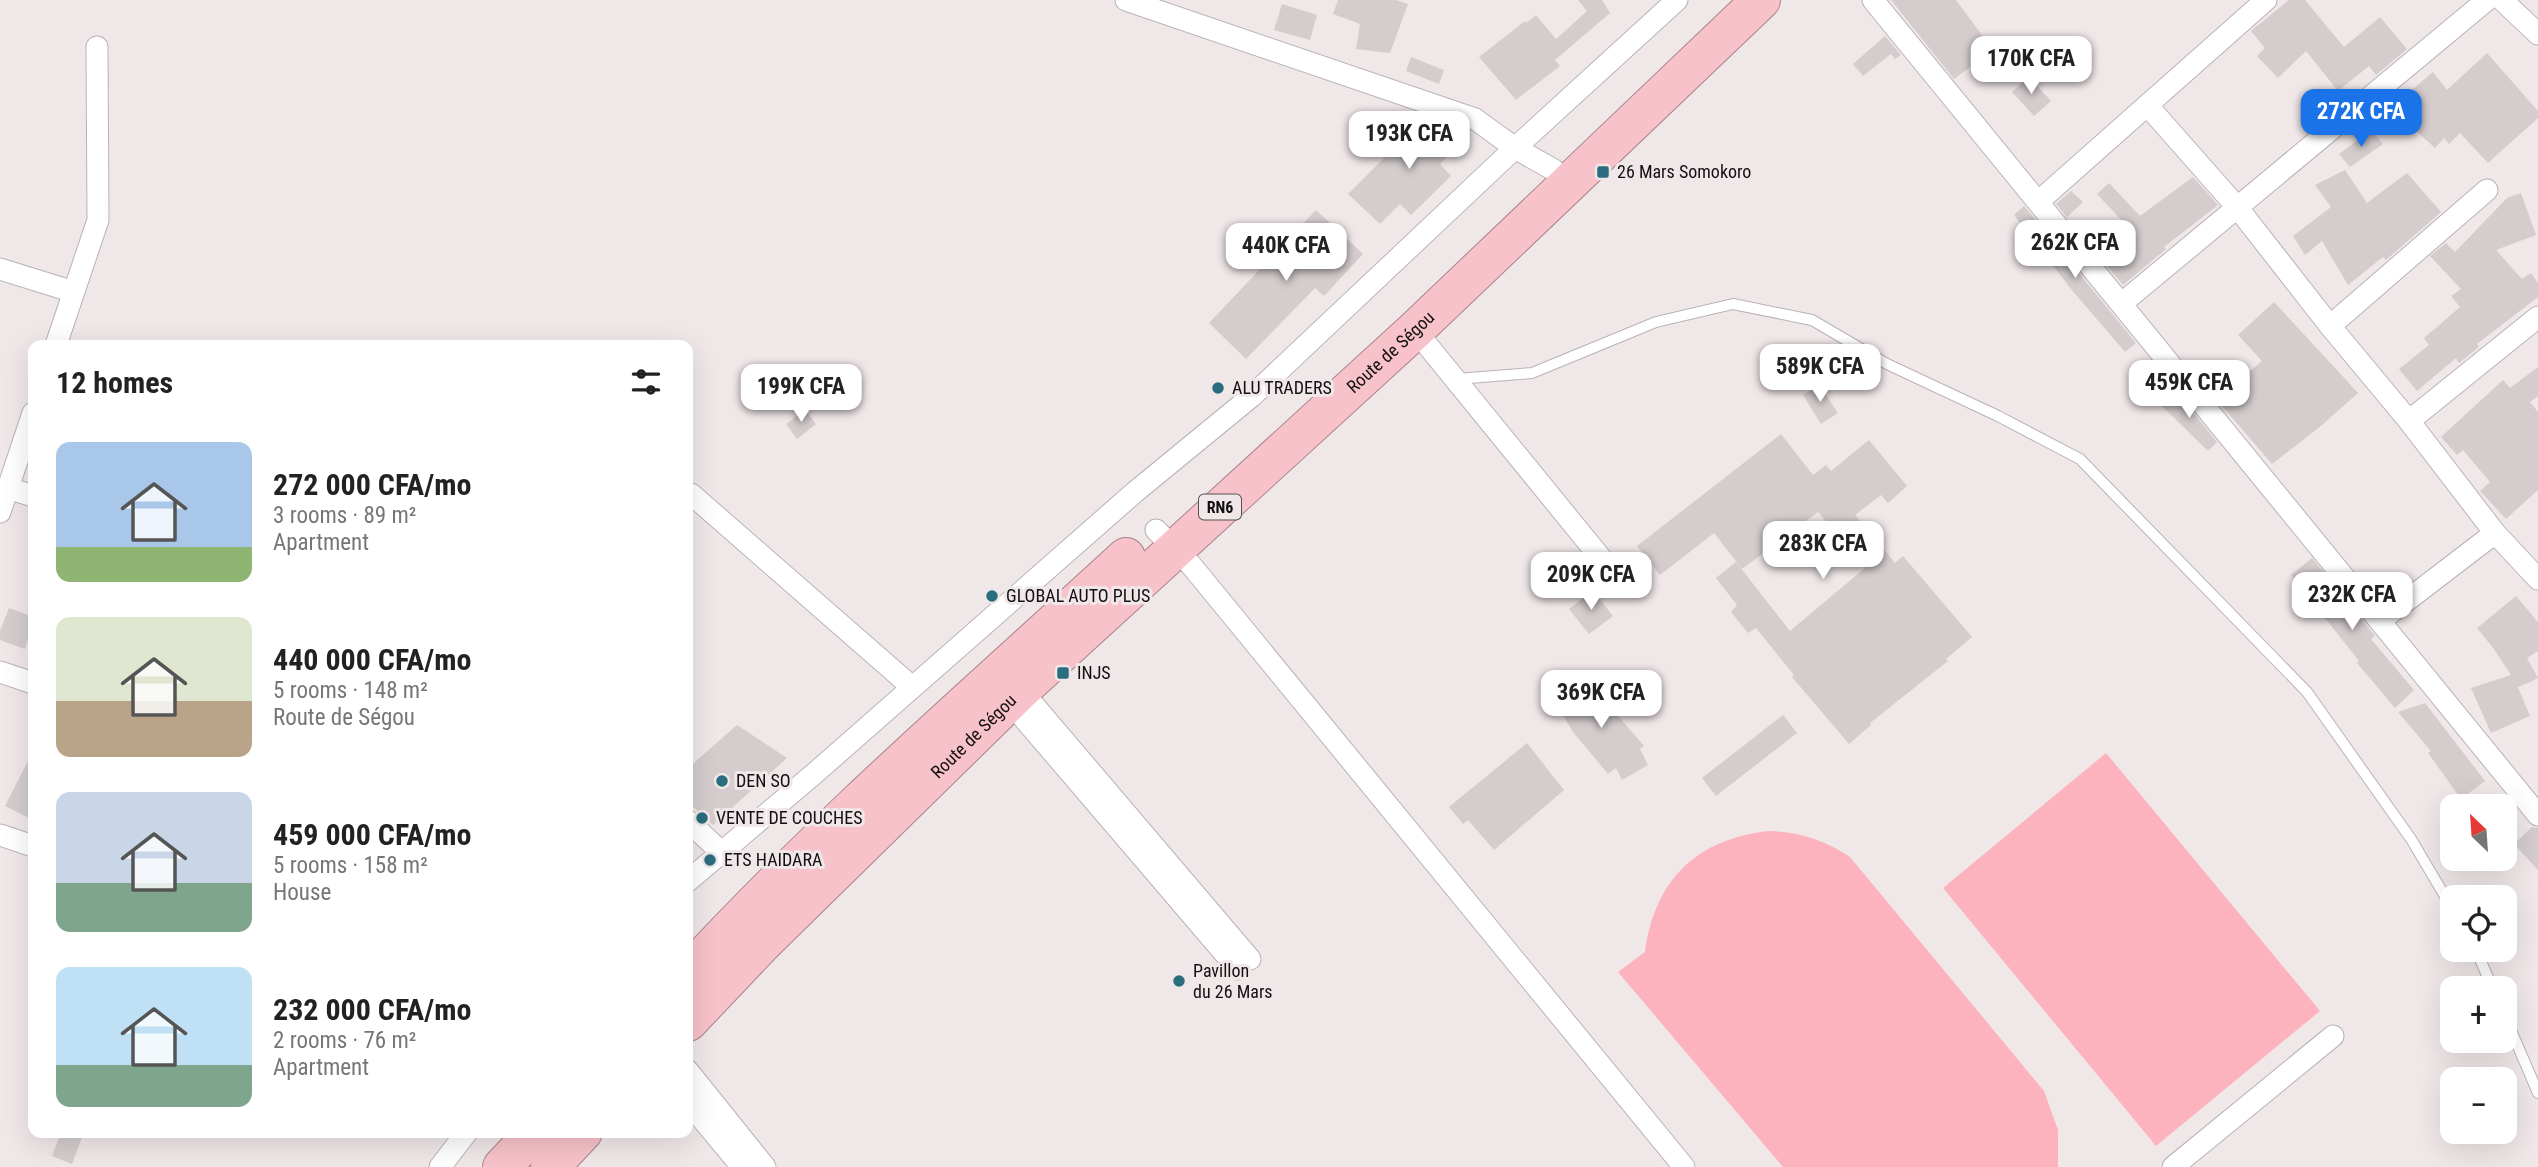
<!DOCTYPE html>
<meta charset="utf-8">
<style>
body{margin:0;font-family:"Roboto Condensed",sans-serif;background:#f2f2f2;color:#222;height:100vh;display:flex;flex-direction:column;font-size:26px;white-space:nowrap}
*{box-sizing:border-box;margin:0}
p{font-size:23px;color:#767676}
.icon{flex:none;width:38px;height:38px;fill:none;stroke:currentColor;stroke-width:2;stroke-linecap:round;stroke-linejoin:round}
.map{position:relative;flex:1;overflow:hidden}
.side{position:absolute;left:28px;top:340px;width:665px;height:798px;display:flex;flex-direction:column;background:#fff;border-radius:14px;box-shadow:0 7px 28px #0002}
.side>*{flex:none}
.needle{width:46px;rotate:335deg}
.tools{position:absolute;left:2440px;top:794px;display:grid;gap:14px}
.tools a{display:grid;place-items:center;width:77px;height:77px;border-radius:14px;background:#fff;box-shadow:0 7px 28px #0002;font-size:35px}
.price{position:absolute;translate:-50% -60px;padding:0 16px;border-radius:14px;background:#fff;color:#222;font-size:23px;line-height:46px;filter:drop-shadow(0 2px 4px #0008)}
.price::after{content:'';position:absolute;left:50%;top:42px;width:21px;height:16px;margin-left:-10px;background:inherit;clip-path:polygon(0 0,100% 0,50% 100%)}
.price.current{background:#1a73e8;color:#fff}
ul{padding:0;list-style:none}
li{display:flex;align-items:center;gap:21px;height:175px;padding:0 28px}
li span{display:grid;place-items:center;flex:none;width:196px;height:140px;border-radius:14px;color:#555}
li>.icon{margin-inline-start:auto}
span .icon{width:84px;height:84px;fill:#fffc;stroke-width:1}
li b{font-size:30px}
h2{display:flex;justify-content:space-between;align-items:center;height:84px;padding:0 28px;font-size:30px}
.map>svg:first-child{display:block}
.green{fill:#fdb3be}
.building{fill:#d4cccd}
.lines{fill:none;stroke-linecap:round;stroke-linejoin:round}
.lane-casing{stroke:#bab2b3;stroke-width:12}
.street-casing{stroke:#bab2b3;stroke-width:23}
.highway-casing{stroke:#a88489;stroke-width:40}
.lane{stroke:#fff;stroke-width:10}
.street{stroke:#fff;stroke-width:21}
.highway{stroke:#f8c2ca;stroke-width:38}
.poi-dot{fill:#2a6d7f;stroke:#f0e7e8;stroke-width:2.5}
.labels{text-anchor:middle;stroke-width:6;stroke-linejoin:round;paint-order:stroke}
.shield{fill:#f0e7e8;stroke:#555052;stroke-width:2}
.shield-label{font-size:16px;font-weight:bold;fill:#131011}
.poi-label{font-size:18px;fill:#131011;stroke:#f0e7e8;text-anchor:start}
.street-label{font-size:18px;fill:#131011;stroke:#f0e7e8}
</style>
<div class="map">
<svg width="2538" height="1167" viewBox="0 0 2538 1167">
<rect width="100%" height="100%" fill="#f0e7e8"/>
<!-- green -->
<path class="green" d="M2106,753L2320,1011L2156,1146L1943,888Z
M1769,831C1800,832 1824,840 1850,857L2044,1091L2058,1130V1167H1783L1618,972L1645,952C1655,880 1696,839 1769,831Z"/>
<!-- building -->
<path class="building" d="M1338,0H1396L1408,4L1390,53L1356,49L1360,24L1333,14Z
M1578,0H1602L1610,13L1555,60L1560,66L1516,100L1479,57L1525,21L1526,23L1536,15L1556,39L1587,11Z
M1891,0H1956L1993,50L1954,79Z
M2289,0H2305L2344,47L2380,17L2407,49L2376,75L2369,66L2338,91L2306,51L2278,78L2257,56L2265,48L2251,31Z
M1282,4L1317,15L1310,40L1274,30Z
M1885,36L1901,55L1895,59L1891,54L1863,76L1853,64Z
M2487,53L2538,111V118L2488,163L2460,133L2449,144L2444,138L2435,148L2413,128L2418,122L2400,100L2433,72L2447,90Z
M1411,57L1444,70L1439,84L1406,71Z
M2029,77L2051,101L2034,116L2012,92Z
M2326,92L2339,106L2319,122L2307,108Z
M1426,116L1455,126L1466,137L1440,164L1451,176L1411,215L1400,204L1380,224L1348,194Z
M2371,130L2383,144L2350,167L2339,154Z
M2345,170L2367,203L2407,173L2441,212L2386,260L2383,257L2348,285L2322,241L2305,255L2293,236L2331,207L2315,185Z
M2193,177L2218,205L2164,247L2166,249L2123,285L2096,253L2127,226L2097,194L2109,183L2140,216Z
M2071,191L2083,202L2067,217L2056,204Z
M2521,193L2536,235L2496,250L2522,279L2531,273L2538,283V297L2477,344L2479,347L2459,363L2456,358L2417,391L2399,369L2429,345L2424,338L2460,307L2451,296L2461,289L2430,256L2446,243L2455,252L2507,198Z
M2024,206L2136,343L2125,352L2071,289L2014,215Z
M1316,210L1363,254L1324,296L1315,288L1246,359L1209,323Z
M2274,302L2358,393L2321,426L2272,464L2216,399L2262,361L2238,335Z
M2538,367V396L2530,402L2538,412V490L2506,519L2480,491L2490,482L2463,450L2457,455L2441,437L2503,380L2510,388Z
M1819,385L1838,413L1821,424L1803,395Z
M2175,390L2217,442L2208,451L2161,405Z
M805,410L816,424L797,439L786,424Z
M1781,434L1813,475L1826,465L1831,471L1869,440L1907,486L1888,503L1881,495L1855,515L1895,563L1903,556L1972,637L1946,659L1948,661L1870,723L1871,725L1849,744L1792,677L1794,675L1756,628L1748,633L1731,612L1737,605L1716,578L1736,562L1790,631L1865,568L1818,512L1742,569L1714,533L1660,575L1637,546Z
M2312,558L2375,636L2371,639L2414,690L2395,708L2357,663L2359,661L2291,575Z
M1593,591L1613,616L1589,634L1569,609Z
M2516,596L2538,622V651L2527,658L2538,678L2528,683L2518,687L2517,685L2530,716L2491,733L2471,688L2511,675L2494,649L2477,628Z
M9,608L33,617V625L25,649L0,640V631Z
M1586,676L1606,706L1608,704L1644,746L1640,749L1648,765L1622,780L1616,768L1608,774L1573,732L1553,699Z
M2425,703L2485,781L2461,799L2428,753L2431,751L2398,712Z
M1783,715L1797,733L1716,796L1702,778Z
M737,725L787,758L713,825L688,802V768Z
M1527,743L1564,790L1494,850L1468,820L1463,824L1449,807Z
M33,751V820L5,806Z
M2532,827L2538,828V870L2514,844Z
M61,1132H84L72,1164L52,1156Z"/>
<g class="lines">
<defs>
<path id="lane" d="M1457,379L1532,373L1656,322L1733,304L1812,320L1887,364L1998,416L2080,459L2307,692L2411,839L2452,908
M2476,950L2493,989
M2504,1014L2538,1093"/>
<path id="street" d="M1126,0L1475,119L1515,148L1554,170
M1873,0L2538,815
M2502,0L2538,34
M2147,105L2237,207L2330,326L2409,421L2495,533L2538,579
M2038,202L2266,0
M0,269L74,292
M2121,304L2487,0
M2330,326L2487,190
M1415,330L1609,568
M56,345L98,220L97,47
M2409,421L2538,317
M8,488L33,496
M691,494L912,687
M0,512L33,413
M1156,530L1191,565L1684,1167
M2380,621L2495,533
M0,672L33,683
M1015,683L1250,959
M1003,694L1238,969
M688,821L720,851
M0,835L33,846
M688,881L815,773L1135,492L1252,396L1515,148L1677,0
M688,1071L765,1167
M688,1102L742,1167
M440,1167L467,1132
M2173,1167L2333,1036"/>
<g id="highway">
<path d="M688,973C825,825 978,693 1126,557"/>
<path id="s1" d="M688,1022L763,943L1021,690L1415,330L1761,0"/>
<path d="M502,1167L535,1132"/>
<path d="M550,1167L583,1132"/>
</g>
</defs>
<!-- lane casing -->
<use href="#lane" class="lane-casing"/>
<!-- street casing -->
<use href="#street" class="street-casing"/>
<!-- highway casing -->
<use href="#highway" class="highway-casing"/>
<!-- lane -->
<use href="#lane" class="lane"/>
<!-- street -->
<use href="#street" class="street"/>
<!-- highway -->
<use href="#highway" class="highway"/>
</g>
<!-- markers -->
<g class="poi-dot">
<rect x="1596" y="165" width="14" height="14" rx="3.5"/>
<circle cx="1218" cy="388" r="7"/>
<circle cx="992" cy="596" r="7"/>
<rect x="1056" y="666" width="14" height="14" rx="3.5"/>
<circle cx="722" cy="781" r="7"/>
<circle cx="702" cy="818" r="7"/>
<circle cx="710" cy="860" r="7"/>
<circle cx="1179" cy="981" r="7"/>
</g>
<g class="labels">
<!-- shield labels -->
<rect class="shield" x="1199" y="494.5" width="42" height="25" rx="5"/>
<g class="shield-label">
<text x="1220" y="513">RN6</text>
</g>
<!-- poi labels -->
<g class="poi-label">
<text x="1617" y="178">26 Mars Somokoro</text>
<text x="1232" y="394">ALU TRADERS</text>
<text x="1006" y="602">GLOBAL AUTO PLUS</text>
<text x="1077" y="679">INJS</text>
<text x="736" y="787">DEN SO</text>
<text x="716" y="824">VENTE DE COUCHES</text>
<text x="724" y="866">ETS HAIDARA</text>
<text x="1193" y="977">Pavillon<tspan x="1193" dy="21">du 26 Mars</tspan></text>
</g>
<!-- street labels -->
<g class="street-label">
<text dy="6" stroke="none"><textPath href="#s1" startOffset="971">Route de Ségou</textPath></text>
<text dy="6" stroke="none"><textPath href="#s1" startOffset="404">Route de Ségou</textPath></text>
</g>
</g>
</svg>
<div class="tools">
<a><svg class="needle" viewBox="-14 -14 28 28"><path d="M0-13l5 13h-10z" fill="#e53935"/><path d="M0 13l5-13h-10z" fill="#767676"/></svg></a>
<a><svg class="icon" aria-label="locate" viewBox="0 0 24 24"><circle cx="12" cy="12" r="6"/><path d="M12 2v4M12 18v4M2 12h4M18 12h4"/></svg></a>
<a>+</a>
<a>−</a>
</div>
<b class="price" style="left:2031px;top:96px">170K CFA</b>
<b class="price current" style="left:2361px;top:149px">272K CFA</b>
<b class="price" style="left:1409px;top:171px">193K CFA</b>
<b class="price" style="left:2075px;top:280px">262K CFA</b>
<b class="price" style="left:1286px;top:283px">440K CFA</b>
<b class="price" style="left:1820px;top:404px">589K CFA</b>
<b class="price" style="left:2189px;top:420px">459K CFA</b>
<b class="price" style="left:801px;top:424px">199K CFA</b>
<b class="price" style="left:1823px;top:581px">283K CFA</b>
<b class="price" style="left:1591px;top:612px">209K CFA</b>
<b class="price" style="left:2352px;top:632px">232K CFA</b>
<b class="price" style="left:1601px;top:730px">369K CFA</b>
<section class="side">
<h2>12 homes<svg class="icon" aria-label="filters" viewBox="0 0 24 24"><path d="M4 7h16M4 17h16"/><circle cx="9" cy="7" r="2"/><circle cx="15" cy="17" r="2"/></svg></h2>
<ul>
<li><span style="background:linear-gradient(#a9c7e8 75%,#8fb573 0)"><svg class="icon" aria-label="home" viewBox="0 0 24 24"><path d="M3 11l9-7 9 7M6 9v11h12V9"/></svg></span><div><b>272 000 CFA/mo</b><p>3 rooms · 89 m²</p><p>Apartment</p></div></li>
<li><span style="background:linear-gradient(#dfe7d0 60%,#b9a48a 0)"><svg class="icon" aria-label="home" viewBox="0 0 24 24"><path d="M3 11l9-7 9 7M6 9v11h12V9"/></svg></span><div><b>440 000 CFA/mo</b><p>5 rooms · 148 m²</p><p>Route de Ségou</p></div></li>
<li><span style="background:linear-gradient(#c9d6e8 65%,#7fa58c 0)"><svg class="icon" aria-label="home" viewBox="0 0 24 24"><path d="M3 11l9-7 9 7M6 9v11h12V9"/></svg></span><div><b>459 000 CFA/mo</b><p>5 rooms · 158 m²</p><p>House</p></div></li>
<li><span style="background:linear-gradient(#bfe0f5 70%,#7fa58c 0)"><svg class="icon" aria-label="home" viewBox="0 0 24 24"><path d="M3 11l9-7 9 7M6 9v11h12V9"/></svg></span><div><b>232 000 CFA/mo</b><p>2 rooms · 76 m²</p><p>Apartment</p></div></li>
</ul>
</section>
</div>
